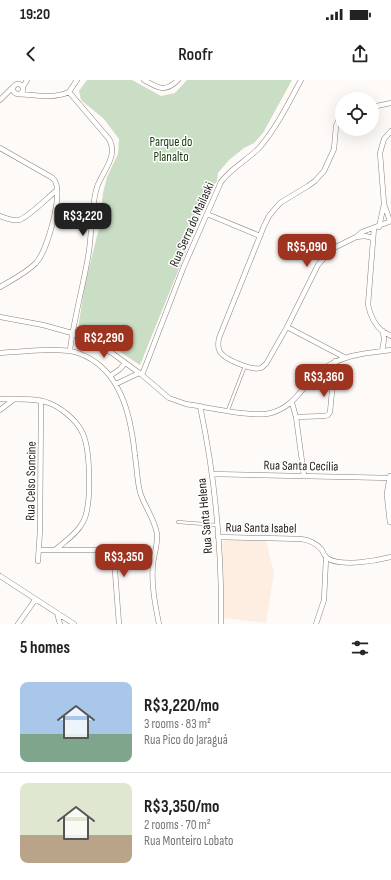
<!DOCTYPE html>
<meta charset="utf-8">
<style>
body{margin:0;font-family:"Sofia Sans Condensed",sans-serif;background:#f6f6f6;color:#222;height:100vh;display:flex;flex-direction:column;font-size:15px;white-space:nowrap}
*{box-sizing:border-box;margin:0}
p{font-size:13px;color:#767676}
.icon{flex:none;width:22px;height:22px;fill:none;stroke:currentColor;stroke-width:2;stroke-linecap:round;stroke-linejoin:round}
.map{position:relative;height:544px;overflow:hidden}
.side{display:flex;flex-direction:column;background:#fff;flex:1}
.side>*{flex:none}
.controls{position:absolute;left:335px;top:12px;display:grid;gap:8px}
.controls a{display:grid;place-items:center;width:44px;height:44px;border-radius:50%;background:#fff;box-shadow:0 4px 16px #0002;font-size:20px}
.price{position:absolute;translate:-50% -34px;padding:0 9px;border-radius:8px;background:#9e3420;color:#fff;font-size:13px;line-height:26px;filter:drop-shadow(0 1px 2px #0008)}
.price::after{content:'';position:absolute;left:50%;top:24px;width:12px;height:9px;margin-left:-6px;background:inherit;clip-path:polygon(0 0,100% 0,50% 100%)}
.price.selected{background:#222;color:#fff}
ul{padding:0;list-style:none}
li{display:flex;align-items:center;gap:12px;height:100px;padding:0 20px}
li+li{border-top:1px solid #e0e0e0}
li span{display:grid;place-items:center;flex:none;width:112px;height:80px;border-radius:8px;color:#555}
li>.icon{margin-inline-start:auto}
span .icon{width:48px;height:48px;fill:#fffc;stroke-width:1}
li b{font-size:17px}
h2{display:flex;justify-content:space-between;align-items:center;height:48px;padding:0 20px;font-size:17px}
.status{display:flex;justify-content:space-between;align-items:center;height:28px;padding:0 20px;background:#fff;direction:ltr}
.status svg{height:11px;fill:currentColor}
header{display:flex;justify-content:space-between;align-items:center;height:52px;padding:0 20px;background:#fff;font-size:18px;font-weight:600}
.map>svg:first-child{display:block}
.education{fill:#fdeee1}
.green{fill:#c9dec4}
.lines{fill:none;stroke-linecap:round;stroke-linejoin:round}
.service-casing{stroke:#8e807a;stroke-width:3.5}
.minor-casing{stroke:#8e807a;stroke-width:5.5}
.primary-casing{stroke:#8e807a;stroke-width:8}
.service{stroke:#fff;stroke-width:2.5}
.minor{stroke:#fff;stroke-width:4.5}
.primary{stroke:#fff;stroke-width:7}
.labels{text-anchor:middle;stroke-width:3;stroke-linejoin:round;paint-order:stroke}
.park-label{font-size:13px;fill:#16390c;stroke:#fff}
.street-label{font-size:13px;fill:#221d1a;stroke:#fff}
</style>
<div class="status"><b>19:20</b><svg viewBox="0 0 49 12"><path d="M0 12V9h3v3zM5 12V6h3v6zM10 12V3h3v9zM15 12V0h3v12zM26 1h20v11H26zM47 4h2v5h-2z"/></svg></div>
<header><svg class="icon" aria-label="back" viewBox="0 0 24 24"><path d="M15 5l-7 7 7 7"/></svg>Roofr<svg class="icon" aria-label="share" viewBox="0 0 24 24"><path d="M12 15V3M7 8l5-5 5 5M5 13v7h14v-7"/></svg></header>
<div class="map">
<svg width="391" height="544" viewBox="0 0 391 544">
<rect width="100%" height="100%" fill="#fdfaf8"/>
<!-- education -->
<path class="education" d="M226,460L266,461L274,493L266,543L224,538L222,463Z"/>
<!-- green -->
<path class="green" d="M87,0H132L161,16L175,13L187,0H292L263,53L254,63L244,68L229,80L218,93L217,101L210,112L140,285L111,266L80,252L78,249L85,204L99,148L103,113L107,97L118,74L119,59L104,39L81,20L79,11Z"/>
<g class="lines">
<defs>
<path id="service" d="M228,330L245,286
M178,442L217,445"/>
<path id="minor" d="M144,0C158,8 165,13 178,0
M13 9a5 5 0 1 1 10 0a5 5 0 1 1-10 0Z
M23,7L27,0
M69,12L109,59C119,76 102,92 97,107C91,127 92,150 89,171C84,204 74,237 70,270
M69,12L77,0
M18,14C34,15 54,19 69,12
M0,20L13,7
M372,27L391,23
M342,36L339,39L336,46L334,69L324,91L315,101L308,106L280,123L269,136L264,146L219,258C218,263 217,269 221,273C226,280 253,291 261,288C263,287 264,285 266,284L287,247L318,185L332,169L356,157L362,152L391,141
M0,68L51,97C53,98 54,100 55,101C63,116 47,171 36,183C26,193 12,200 0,207
M207,134L260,156
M0,136C5,138 13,141 19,140C29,137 48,117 57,110
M390,141L384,124L380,73L384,59L391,51
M379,147L384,124
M374,148L368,225C370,234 375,245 382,251C385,253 388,254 391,256
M356,157L365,156L373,158
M0,237L43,245L72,253L112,273L142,295L169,318L186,324C206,327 254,338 271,333C295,326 300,309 317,294C338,275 364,273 391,270
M287,247L344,277
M382,271L384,260L383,251
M0,273C19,272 62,267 78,273C121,288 131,336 135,376C137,388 137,400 140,412C144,426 155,439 157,454C158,464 154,474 153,484C151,504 155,524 159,544
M142,295L184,186L221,102C232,87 248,80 260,67C277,47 289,22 301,0
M110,296L120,289L125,283
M116,304L139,293
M0,319C15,320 34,317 49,323C60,327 75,339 81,350C91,366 92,426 83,442C77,454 64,462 55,470
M292,323L296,337L304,396
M200,326C215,397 222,471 221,544
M0,330L13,320
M296,337L325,336L328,335L330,332L335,281
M212,394L391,398
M218,457L301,459C310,460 316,463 322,470C323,473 325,476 327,478C340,487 376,481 391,477
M40,470H103L112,474L114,478L119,544
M38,481L40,450L41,321
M0,496L74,544
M57,533L60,544
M18,544L35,520
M316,544L324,520L326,478"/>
<path id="primary" d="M391,397L388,414L391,441"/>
</defs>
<!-- service casing -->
<use href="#service" class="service-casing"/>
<!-- minor casing -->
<use href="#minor" class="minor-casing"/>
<!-- primary casing -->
<use href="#primary" class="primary-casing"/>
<!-- service -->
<use href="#service" class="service"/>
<!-- minor -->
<use href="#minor" class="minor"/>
<!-- primary -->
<use href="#primary" class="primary"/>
</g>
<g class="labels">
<!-- park labels -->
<g class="park-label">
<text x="171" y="66">Parque do<tspan x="171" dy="15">Planalto</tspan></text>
</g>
<!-- street labels -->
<g class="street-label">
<text transform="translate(191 144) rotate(-66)" y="5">Rua Serra do Mailaski</text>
<text transform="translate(301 385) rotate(1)" y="5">Rua Santa Cecília</text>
<text transform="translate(30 401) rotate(-89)" y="5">Rua Celso Soncine</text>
<text transform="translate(204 436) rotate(-95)" y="5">Rua Santa Helena</text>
<text transform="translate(261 447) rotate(1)" y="5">Rua Santa Isabel</text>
</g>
</g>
</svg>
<div class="controls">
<a><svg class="icon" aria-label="locate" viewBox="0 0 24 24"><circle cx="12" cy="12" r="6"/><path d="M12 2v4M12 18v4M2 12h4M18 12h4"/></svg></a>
</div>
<b class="price selected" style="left:83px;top:157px">R$3,220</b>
<b class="price" style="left:307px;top:188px">R$5,090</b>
<b class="price" style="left:104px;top:279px">R$2,290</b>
<b class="price" style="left:324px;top:318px">R$3,360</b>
<b class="price" style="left:124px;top:498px">R$3,350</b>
</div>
<section class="side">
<h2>5 homes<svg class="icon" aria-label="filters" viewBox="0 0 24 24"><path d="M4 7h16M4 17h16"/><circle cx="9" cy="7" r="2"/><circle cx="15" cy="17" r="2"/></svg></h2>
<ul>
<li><span style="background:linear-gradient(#a9c7e8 65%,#7fa58c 0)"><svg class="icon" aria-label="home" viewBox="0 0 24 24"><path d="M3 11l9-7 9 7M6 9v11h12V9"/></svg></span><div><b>R$3,220/mo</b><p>3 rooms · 83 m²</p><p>Rua Pico do Jaraguá</p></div></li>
<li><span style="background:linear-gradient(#dfe7d0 65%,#b9a48a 0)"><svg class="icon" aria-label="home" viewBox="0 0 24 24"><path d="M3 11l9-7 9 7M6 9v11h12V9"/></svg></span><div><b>R$3,350/mo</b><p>2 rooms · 70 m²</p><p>Rua Monteiro Lobato</p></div></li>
</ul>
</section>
